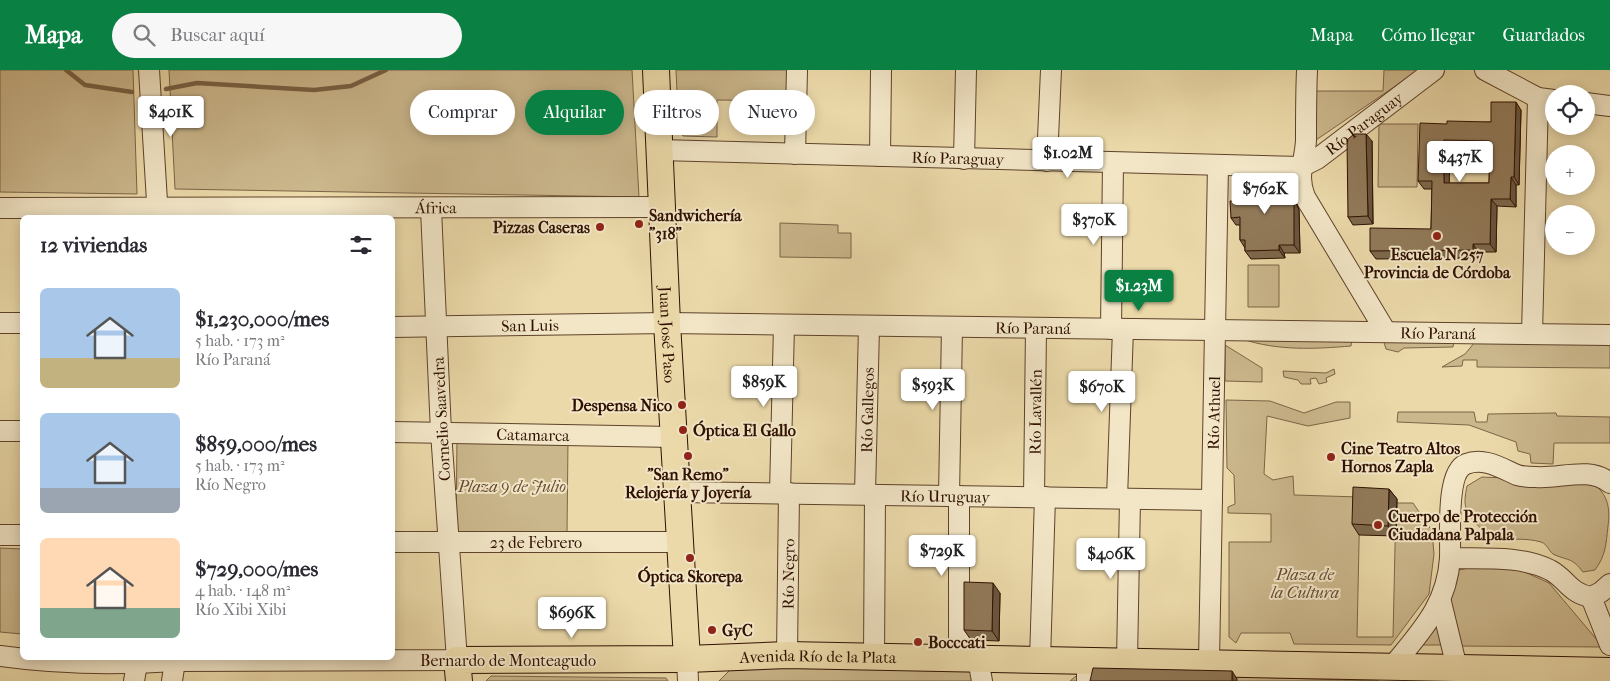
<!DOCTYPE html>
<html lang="es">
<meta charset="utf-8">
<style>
body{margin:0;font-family:"IM FELL French Canon",serif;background:#f7f7f7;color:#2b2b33;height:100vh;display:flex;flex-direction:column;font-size:19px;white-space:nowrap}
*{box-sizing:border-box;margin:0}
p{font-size:16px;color:#7c7c81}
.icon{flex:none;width:28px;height:28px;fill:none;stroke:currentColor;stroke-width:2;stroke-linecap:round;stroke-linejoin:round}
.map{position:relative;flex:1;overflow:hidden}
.details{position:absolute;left:20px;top:145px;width:375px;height:445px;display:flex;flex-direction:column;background:#fff;border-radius:8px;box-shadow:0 2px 12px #0003}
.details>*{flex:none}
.guide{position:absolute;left:410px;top:20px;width:475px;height:45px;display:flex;gap:10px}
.buttons{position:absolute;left:1545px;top:15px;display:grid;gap:10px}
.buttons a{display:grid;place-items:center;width:50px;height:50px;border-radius:50%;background:#fff;box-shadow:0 2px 12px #0003;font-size:25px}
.price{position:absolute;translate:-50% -42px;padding:0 11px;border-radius:5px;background:#fff;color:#222;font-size:16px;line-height:32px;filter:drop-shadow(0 1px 2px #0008)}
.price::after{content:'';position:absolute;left:50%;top:30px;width:15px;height:11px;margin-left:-8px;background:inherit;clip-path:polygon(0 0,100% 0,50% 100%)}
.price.current{background:#0b8043;color:#fff}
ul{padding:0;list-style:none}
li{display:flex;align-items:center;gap:15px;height:125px;padding:0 20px}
li span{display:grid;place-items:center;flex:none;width:140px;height:100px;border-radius:8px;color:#555}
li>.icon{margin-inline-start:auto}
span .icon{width:60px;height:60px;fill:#fffc;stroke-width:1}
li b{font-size:21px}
h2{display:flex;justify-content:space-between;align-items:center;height:60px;padding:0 20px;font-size:21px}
.pill{padding:0 18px;border-radius:22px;background:#fff;box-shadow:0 2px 12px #0003;font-size:18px;line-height:45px}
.pill.current{background:#0b8043;color:#fff}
header{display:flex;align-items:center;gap:30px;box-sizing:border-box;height:70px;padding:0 25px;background:#0b8043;color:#fff}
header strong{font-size:24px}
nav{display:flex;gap:28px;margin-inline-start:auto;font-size:18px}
.search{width:350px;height:45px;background:#f7f7f7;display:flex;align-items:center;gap:12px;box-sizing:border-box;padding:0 18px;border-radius:28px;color:#7c7c81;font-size:19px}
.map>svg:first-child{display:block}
.green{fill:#cbb78c;stroke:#7d6446}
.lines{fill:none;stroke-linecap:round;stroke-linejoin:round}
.stream{stroke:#796043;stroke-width:4.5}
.minor-casing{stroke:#5e422a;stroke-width:22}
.major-casing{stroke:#2f1000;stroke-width:28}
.minor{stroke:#f2e6c7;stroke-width:20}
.major{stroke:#ebd9a9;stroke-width:26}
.wall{fill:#7d684c;stroke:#2f1000;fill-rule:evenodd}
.shaded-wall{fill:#66553e;stroke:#2f1000}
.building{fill:#917958;stroke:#2f1000;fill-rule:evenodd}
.poi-dot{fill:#8f2418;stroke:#f2e6c7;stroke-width:2}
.labels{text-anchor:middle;stroke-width:4;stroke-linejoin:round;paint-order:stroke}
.street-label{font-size:16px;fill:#2f1000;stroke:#f2e6c7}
.poi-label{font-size:16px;font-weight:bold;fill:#2f1000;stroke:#f2e6c7;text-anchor:start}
.park-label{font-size:16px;font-style:italic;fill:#664a31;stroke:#f2e6c7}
</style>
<header>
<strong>Mapa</strong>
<div class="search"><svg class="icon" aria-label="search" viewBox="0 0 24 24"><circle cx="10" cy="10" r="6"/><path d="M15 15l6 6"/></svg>Buscar aquí</div>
<nav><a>Mapa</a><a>Cómo llegar</a><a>Guardados</a></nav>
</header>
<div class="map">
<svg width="1610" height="611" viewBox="0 0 1610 611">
<rect width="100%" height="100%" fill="#ebd9a9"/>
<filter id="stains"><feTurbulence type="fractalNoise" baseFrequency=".004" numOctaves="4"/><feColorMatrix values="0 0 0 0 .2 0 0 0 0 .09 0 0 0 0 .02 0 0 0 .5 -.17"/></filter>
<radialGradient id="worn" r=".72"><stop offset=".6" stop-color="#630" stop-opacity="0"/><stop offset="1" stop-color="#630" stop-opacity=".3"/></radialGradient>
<!-- green -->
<path class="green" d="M0,0H133L137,124L0,122Z
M169,0H632L639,127L175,119Z
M676,0H788V31L717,30V67L683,66L679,62Z
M1384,0H1419L1316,70L1314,69V21H1383Z
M1379,54H1418L1417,117H1378Z
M780,153L838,155V163H851V188L780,187Z
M1248,195H1279V237H1248Z
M1352,268L1351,276C1315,279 1278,281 1242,269Z
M1383,269L1454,271L1453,277L1404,278L1398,282L1386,279Z
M1475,272L1610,275V298L1477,297V290H1463L1462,296L1442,297L1465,284Z
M1225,275L1262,298V312L1225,311Z
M1334,299L1335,304L1326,308L1327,312L1319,314L1316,308L1310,309L1311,314H1301L1298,310L1284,307L1283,301L1326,303Z
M1226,330L1270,331L1304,343L1336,332H1350V348L1308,356L1267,346L1264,404L1273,410L1293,406L1294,425L1360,427L1357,567H1393L1396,433H1413L1432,461L1434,484L1429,524L1391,575L1294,574L1290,563H1241L1236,573L1229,567V472H1271V444L1228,443V437L1235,434L1234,405L1227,398Z
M1398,342H1474L1476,352H1487L1488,344L1556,343L1557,346L1610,347V373H1554L1553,394L1531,393L1530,384L1518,381L1516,372L1469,355L1397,352Z
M457,368L568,370L567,465L456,463Z
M1482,407C1505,409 1582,405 1597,417C1609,427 1610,442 1608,456C1606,474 1606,485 1595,500L1583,502C1572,488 1570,491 1555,485C1549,483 1548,474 1541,472C1512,464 1497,479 1474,451C1463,439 1464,431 1467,416Z
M0,478L22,479V564L0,562Z
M1478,496L1516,498L1549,513L1603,577L1456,576L1448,518L1459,500Z
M1435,546L1448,575H1414Z
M750,594L973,599L993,611H719L730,600Z
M1081,602L1379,611H1070Z
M491,606L666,608L668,611H486Z"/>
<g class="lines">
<!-- stream -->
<path class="stream" d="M66,0L85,15L132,22
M166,19L197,13L314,20L351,16L386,0"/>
<defs>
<g id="minor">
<path d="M149,0L158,148"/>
<path d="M1307,0C1306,23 1306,47 1306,70C1305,93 1296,104 1305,127L1386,262"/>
<path d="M1485,0L1538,28L1554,30"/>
<path d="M1586,33L1610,36"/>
<path id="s1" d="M659,80L1301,97L1317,89L1434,0"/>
<path d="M795,84L797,0"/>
<path d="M880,86L881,0"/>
<path d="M964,89L966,0"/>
<path d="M1047,91L1051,0"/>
<path id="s2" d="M0,138L662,137"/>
<path d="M0,253H22"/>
<path id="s3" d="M392,257L667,253L1610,265"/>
<path d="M1111,259L1113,93"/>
<path d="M1532,264L1538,28"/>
<path d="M0,361H22"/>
<path id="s4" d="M392,362L674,367"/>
<path id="s5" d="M677,422L1212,430"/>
<path d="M780,423L784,255"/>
<path id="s6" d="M865,424L869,256"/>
<path d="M949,426L952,257"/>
<path id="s7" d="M1034,427L1036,258"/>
<path d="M1117,428L1123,259"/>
<path d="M0,465H22"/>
<path id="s8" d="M392,472H680"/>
<path d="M1450,488C1482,489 1520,485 1550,500C1567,509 1569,523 1591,527L1601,522L1610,514"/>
<path d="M1591,527L1610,575"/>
<path d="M1441,532L1457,598"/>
<path id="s9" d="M787,585L789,423"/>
<path d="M0,586C57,594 117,595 175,591L457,590L441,362L431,139"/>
<path d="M874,587L875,425"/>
<path d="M959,588V426"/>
<path d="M687,589L688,611"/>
<path d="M978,589L982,611"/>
<path d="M1040,590L1045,427"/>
<path d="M1087,590V611"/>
<path d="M1127,591L1130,429"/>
<path id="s10" d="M1209,592L1218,95"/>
<path d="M1392,597C1420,562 1447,536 1450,488C1451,469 1445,402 1466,394C1484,387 1501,398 1517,405C1523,407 1530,407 1536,407C1561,409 1589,396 1610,413"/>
<path d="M134,611L137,594"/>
<path d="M172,611L175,591"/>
</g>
<g id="major">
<path id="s11" d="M656,0L667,253L687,589"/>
<path id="s12" d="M459,611L457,590L687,589L787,585L1610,601"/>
</g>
</defs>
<!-- minor casing -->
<use href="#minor" class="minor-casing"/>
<!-- major casing -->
<use href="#major" class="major-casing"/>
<!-- minor -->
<use href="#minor" class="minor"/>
<!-- major -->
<use href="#major" class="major"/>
</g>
<!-- wall -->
<path class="wall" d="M1521,40L1519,115H1516V137L1497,136L1496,182H1478V188L1376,189L1370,181L1431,159L1432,119H1424L1418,111L1447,54L1491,52ZM1450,78L1490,79L1489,113H1449Z
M1372,71L1373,154L1353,155L1348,147Z
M1290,118L1299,140L1300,183H1284L1285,188L1251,189L1245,181V178L1240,170V155H1236L1231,148L1242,131Z
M1389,419L1397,429L1396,466L1359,465L1352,454Z
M1000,523L999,571L971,570L964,560Z"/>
<!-- shaded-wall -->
<path class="shaded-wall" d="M1516,32L1521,40L1519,115L1514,107Z
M1366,64L1372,71L1373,154L1368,146Z
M1444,70L1450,78L1449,121L1444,113Z
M1511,107L1516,115V137L1510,129Z
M1285,111L1290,118L1299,140L1300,183L1294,175Z
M1491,129L1497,136L1496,182L1490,174Z
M1473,174L1478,182V188L1473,180Z
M1279,175L1284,183L1285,188L1279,180Z
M1389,419L1397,429L1396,466L1388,456Z
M993,513L1000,523L999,571L992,561Z
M1232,601L1237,609V611H1232Z"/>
<!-- building -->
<path class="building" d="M1491,32H1516L1514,107H1511L1510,129H1491L1490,174H1473V180L1370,181V158L1431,159L1432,111H1418L1420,53L1447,54V51L1491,52ZM1444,70L1490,71L1489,113H1444Z
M1354,64H1366L1368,146L1348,147L1347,70Z
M1242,111H1285L1294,132V175H1279V180L1245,181V170H1240V147L1231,148L1230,131H1242Z
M1353,417L1389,419L1388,456L1352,454Z
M964,512L993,513L992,561L964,560Z
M1093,598L1232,601V611H1090Z"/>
<!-- markers -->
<g class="poi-dot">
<circle cx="639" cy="154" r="5"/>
<circle cx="600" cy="157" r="5"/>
<circle cx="1437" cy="166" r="5"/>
<circle cx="682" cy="335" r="5"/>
<circle cx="683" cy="360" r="5"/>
<circle cx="688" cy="386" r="5"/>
<circle cx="1331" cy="387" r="5"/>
<circle cx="1378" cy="455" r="5"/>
<circle cx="690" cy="488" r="5"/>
<circle cx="712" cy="560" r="5"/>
<circle cx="918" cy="572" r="5"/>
</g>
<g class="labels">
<!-- street labels -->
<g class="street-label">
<text dy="6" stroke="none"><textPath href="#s1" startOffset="719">Río Paraguay</textPath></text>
<text dy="6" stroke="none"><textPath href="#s1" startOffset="299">Río Paraguay</textPath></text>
<text dy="6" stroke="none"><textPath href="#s2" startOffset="436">África</textPath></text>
<text dy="6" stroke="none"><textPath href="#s3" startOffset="138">San Luis</textPath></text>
<text dy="6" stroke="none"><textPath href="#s3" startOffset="641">Río Paraná</textPath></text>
<text dy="6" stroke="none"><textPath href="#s3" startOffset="1046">Río Paraná</textPath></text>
<text dy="6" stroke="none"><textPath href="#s11" startOffset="265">Juan José Paso</textPath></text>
<text dy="6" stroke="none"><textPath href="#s6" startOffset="84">Río Gallegos</textPath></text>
<text dy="6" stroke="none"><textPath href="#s7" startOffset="85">Río Lavallén</textPath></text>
<text dy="6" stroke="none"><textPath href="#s10" startOffset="249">Río Athuel</textPath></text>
<text transform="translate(441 349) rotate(-93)" y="6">Cornelio Saavedra</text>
<text dy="6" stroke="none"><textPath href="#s4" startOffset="141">Catamarca</textPath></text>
<text dy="6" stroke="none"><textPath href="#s5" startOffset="268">Río Uruguay</textPath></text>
<text dy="6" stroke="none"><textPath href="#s8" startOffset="144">23 de Febrero</textPath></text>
<text dy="6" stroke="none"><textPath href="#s9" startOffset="81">Río Negro</textPath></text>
<text dy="6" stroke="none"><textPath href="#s12" startOffset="382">Avenida Río de la Plata</textPath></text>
<text x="508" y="596">Bernardo de Monteagudo</text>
</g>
<!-- poi labels -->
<g class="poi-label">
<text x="649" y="151">Sandwichería<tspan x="649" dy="18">"318"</tspan></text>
<text x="590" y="163" text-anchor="end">Pizzas Caseras</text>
<text x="1437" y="190" text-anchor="middle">Escuela N 257<tspan x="1437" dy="18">Provincia de Córdoba</tspan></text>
<text x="672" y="341" text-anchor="end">Despensa Nico</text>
<text x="693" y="366">Óptica El Gallo</text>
<text x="1341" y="384">Cine Teatro Altos<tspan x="1341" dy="18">Hornos Zapla</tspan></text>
<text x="688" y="410" text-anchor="middle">"San Remo"<tspan x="688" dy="18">Relojería y Joyería</tspan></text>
<text x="1388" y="452">Cuerpo de Protección<tspan x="1388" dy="18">Ciudadana Palpala</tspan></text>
<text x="690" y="512" text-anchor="middle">Óptica Skorepa</text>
<text x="722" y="566">GyC</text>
<text x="928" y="578">Bocccati</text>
</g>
<!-- park labels -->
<g class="park-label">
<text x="512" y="422">Plaza 9 de Julio</text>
<text x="1305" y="510">Plaza de<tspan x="1305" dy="18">la Cultura</tspan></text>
</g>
</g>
<rect width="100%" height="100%" filter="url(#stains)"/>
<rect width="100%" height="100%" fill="url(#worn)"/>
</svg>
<div class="buttons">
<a><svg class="icon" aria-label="locate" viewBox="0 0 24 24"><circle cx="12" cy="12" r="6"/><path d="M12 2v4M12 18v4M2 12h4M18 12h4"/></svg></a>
<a>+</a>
<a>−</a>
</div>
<b class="price" style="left:171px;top:68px">$401K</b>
<b class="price" style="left:1068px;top:109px">$1.02M</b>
<b class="price" style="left:1460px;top:113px">$437K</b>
<b class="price" style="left:1265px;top:145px">$762K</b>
<b class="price" style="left:1094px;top:176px">$370K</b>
<b class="price current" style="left:1139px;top:242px">$1.23M</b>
<b class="price" style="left:764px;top:338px">$859K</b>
<b class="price" style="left:933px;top:341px">$593K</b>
<b class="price" style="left:1102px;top:343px">$670K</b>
<b class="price" style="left:942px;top:507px">$729K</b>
<b class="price" style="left:1111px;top:510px">$406K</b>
<b class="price" style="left:572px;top:569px">$696K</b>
<div class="guide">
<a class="pill">Comprar</a>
<a class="pill current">Alquilar</a>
<a class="pill">Filtros</a>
<a class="pill">Nuevo</a>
</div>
<section class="details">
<h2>12 viviendas<svg class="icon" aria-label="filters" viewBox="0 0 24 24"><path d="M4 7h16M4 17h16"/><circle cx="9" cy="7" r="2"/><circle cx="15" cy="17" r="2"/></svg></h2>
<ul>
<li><span style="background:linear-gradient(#a9c7e8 70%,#c2b280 0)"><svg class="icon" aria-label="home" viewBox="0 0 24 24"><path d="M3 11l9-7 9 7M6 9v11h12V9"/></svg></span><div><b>$1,230,000/mes</b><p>5 hab. · 173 m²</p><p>Río Paraná</p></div></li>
<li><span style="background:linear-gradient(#a9c7e8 75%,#9aa5b1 0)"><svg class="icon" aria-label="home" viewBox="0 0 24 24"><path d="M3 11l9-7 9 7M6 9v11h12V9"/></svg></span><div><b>$859,000/mes</b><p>5 hab. · 173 m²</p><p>Río Negro</p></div></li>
<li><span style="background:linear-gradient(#ffd9b3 70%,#7fa58c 0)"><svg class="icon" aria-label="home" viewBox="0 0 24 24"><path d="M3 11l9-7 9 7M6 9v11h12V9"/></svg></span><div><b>$729,000/mes</b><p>4 hab. · 148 m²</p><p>Río Xibi Xibi</p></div></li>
</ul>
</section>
</div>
